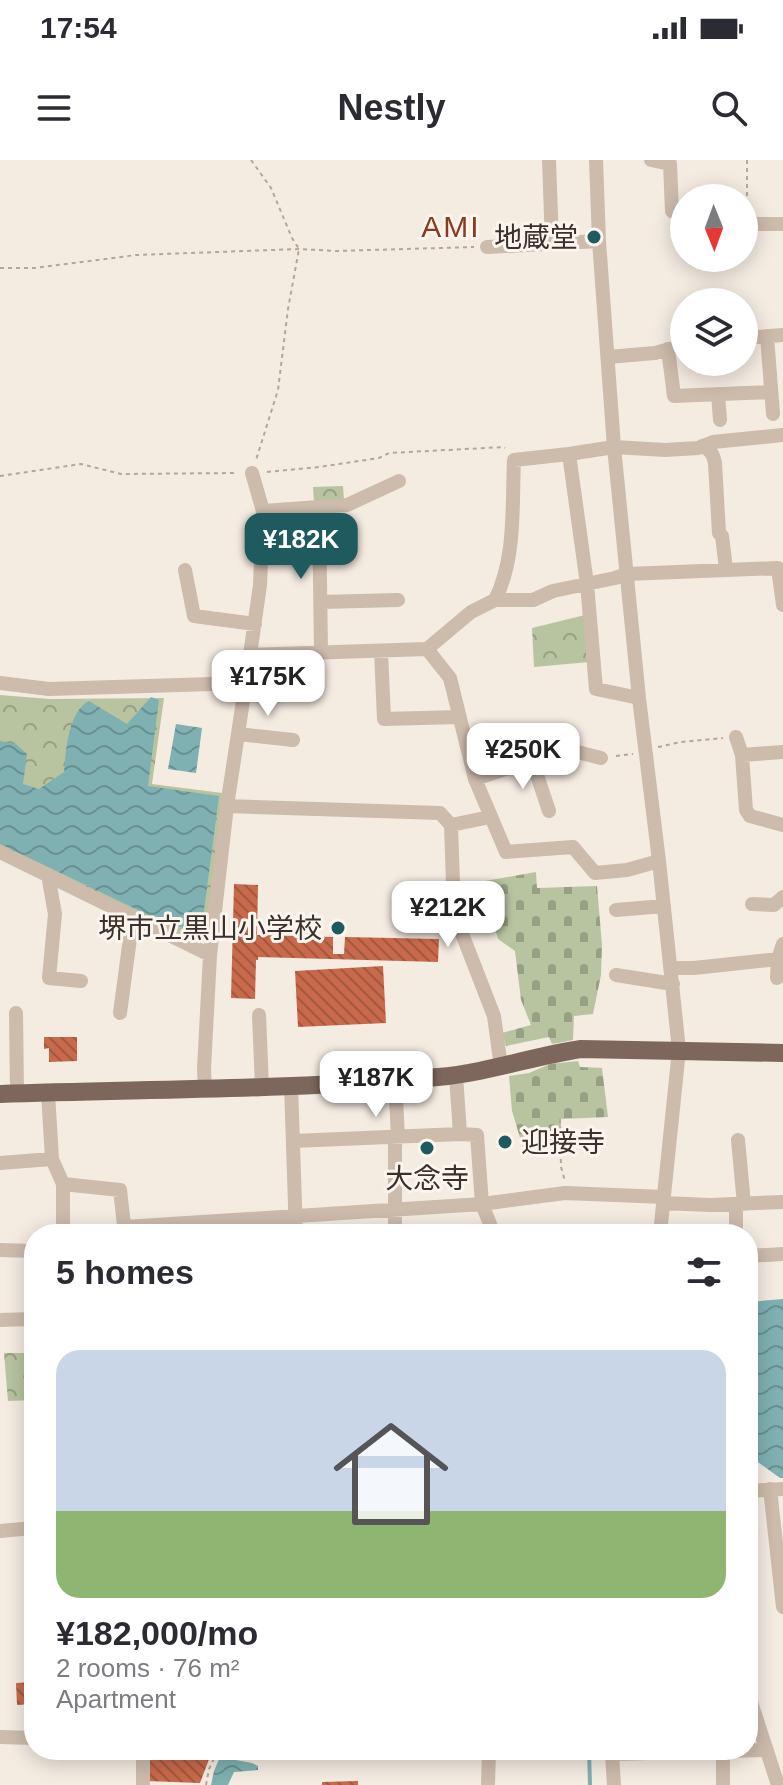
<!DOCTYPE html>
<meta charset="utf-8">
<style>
body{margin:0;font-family:Helvetica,"Noto Sans JP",sans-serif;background:#f2f2f3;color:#2b2b33;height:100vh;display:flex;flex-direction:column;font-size:30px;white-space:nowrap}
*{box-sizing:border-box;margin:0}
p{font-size:26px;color:#7c7c81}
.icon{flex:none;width:44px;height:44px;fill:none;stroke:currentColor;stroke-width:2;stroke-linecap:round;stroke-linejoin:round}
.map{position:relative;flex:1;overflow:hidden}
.details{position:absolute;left:24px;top:1064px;width:734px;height:536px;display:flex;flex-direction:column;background:#fff;border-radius:32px;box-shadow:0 4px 20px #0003}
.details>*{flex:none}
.needle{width:52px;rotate:179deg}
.buttons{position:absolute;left:670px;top:24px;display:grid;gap:16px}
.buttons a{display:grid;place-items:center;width:88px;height:88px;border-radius:50%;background:#fff;box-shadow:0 4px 20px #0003;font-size:40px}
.price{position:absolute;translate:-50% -68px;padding:0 18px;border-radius:16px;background:#fff;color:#222;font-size:26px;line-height:52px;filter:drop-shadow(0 2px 4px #0008)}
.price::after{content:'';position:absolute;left:50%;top:48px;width:24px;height:18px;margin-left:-12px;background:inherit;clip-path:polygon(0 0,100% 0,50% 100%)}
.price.on{background:#1f5a5e;color:#fff}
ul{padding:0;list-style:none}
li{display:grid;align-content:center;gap:16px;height:424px;padding:0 32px}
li+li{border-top:2px solid #e1e1e2}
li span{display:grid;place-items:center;height:248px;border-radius:24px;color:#555}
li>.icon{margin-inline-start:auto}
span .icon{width:144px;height:144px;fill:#fffc;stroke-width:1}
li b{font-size:34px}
h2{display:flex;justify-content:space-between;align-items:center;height:96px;padding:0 32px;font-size:34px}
.status{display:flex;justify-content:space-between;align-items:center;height:56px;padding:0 40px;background:#fff;direction:ltr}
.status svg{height:22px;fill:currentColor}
header{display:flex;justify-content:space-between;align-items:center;height:104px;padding:0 32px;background:#fff;font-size:36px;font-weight:800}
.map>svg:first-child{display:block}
.forest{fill:url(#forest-crowns)}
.cemetery{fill:url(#cemetery-stones)}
.water{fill:url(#water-waves)}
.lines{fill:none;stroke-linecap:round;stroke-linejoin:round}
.stream{stroke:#7fb0b2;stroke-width:4}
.building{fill:url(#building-back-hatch)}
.path{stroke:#b9a596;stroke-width:2;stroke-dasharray:4 4;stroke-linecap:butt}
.minor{stroke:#cdbbac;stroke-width:14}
.major{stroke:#7d675c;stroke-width:18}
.poi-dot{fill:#1f5a5e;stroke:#fbf5ee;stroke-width:3}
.labels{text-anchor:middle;stroke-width:6;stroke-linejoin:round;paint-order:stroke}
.poi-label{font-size:28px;fill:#3b302b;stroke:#fbf5ee;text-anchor:end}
.neighbourhood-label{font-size:30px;letter-spacing:2px;fill:#8c3b22;stroke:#fbf5ee}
</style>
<div class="status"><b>17:54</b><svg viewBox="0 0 49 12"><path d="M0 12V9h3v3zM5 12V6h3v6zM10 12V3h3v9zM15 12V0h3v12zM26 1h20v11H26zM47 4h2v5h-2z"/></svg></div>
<header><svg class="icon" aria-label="menu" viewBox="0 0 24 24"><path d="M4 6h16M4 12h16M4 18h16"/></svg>Nestly<svg class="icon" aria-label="search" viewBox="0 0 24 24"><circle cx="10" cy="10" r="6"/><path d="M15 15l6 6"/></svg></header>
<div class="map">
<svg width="783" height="1625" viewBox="0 0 783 1625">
<defs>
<pattern id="forest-crowns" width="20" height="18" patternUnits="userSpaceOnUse" patternTransform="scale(2)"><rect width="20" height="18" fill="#b8c4a0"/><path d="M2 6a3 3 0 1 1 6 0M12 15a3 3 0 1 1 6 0" fill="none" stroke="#97a083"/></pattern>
<pattern id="cemetery-stones" width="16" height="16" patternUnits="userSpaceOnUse" patternTransform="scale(2)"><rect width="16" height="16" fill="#b8c4a0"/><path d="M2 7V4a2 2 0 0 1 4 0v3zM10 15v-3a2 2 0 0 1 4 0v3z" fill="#97a083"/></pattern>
<pattern id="water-waves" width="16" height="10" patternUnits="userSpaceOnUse" patternTransform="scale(2)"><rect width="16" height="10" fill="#7fb0b2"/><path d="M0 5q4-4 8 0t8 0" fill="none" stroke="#699091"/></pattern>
<pattern id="building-back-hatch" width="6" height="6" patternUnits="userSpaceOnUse" patternTransform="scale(2)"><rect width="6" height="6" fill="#c8694b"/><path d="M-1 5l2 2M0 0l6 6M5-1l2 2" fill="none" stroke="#a4573f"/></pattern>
</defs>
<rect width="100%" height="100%" fill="#f4ebe1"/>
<!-- forest -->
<path class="forest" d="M343,326L344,340L314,342L313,327Z
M585,455L589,502L534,507L532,468Z
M0,535L50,539L164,538L152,624L222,633L212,737L202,780L178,773L0,688Z
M4,1193H34V1240L8,1241Z"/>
<!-- cemetery -->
<path class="cemetery" d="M536,712L537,728L597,726L602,785L601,815L593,854L574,856L573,880L552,884L549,877L506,886L502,873L531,865L521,840L515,791L498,779L488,745L475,742V731L484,730L485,721Z
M578,901L580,907L602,908L608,957L561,959V984L524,991L512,951L509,916L529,913L550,904Z"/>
<!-- water -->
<path class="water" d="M151,537L159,540L148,626L219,636L201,773L163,762L0,684V581L16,584L27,594L23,624L39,629L64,612C66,590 68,552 89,541L127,564Z
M176,564L202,568L196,613L168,609Z
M783,1139V1318H780L748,1295V1142Z
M220,1597L252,1603L258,1606V1610L234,1612L228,1625H211L214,1611Z"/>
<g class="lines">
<!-- stream -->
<path class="stream" d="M589,1590L590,1625"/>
</g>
<!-- building -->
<path class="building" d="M234,724L258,725L257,775L333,777V794H344L345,777L439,779L438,802L258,797V800H256L255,839L231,838Z
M383,806L386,863L298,867L295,811Z
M44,877H77V901L49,902V888L44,889Z
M34,1522V1544L17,1545L16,1523Z
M146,1590H211V1594L200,1623L146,1621Z
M358,1621V1625H322V1622Z"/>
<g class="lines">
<!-- path -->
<path class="path" d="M251,0L271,28L292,78L299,89L288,149L278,230L256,300
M747,0V43
M0,108H35L136,95L299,89L336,91L474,87
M267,312L319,307L379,298L389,293L504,287L505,288
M0,316L81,304L121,314L237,313
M658,587L681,582L723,578
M616,596L633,594
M560,959L561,1007L565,1021
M206,1625L209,1609L218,1590"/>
<!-- minor -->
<path class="minor" d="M549,0L552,83
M596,0L599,81L614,287L639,538L659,701L679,890L660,1074
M651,0L670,4L672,51L684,50
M744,57L747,64H783
M487,87L599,81
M767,176L773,254
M744,178L783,175
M668,189L674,236L771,232
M608,197L655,193L684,185
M718,234L720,260
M702,286C711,290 713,294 715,303L719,373L722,376L726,409
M569,294L587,424L596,529L639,538
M319,348L321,493
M263,351L347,345L399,321
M185,410L194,456L255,464
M495,440C516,399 512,345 514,300L569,294L614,287L665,290L698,288L713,282L783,275
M321,442L398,440
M427,489L450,518L475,619L506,692L573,687L595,713L627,710L659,701
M381,491L384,559L459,557
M250,495L260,425L263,351L252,313
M0,523L49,529L245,523
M238,574L293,580
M736,577L742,595L746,650L750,656L783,665
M742,595L783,592
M532,600L549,651
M475,619L566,589L601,598
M227,646L440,653L451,665L490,657
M451,665L454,753L494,856L501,907
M0,692L210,795
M48,715L55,754L49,818L81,821
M752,744L774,745L783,737
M616,750L664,746
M671,808H694L778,799
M616,815L673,824
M777,818L778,799L783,784
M16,853L17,933
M120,853L133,756
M259,855L262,927
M456,915L460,974
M395,920L398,977L395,984V1074
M291,925L296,1074
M205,930L204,909L210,795L227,646L250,495L427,489L471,452L495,440H533L553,431L615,418L627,414L778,408L783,445
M48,933L52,999L63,1024L120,1030L125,1074
M738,980L744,1044
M293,981L460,974L477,975L482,1044L494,1074
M0,1003L52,999
M63,1024V1074
M664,1043L710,1045L783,1042
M736,1044V1074
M125,1067L482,1044L565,1033L664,1037
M0,1090L34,1091
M748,1096L783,1094
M0,1160L34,1159
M770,1329L783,1447
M748,1331L783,1329
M0,1371L34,1368
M748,1533L778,1625
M0,1577L34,1578
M143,1590V1625
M250,1590L267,1593L399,1590
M723,1591V1625
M488,1625L489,1590
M614,1625L612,1594L767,1590"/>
<!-- major -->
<path class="major" d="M0,934C146,929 292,930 438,917C487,913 533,896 581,889L783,893"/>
</g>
<!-- markers -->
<g class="poi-dot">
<circle cx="594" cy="77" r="8"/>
<circle cx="338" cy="768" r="8"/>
<circle cx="505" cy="982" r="8"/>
<circle cx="427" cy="988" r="8"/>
</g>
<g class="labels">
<!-- poi labels -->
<g class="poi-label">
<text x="578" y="87">地蔵堂</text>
<text x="322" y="778">堺市立黒山小学校</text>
<text x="521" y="992" text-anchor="start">迎接寺</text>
<text x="427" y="1028" text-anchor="middle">大念寺</text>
</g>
<!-- neighbourhood labels -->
<g class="neighbourhood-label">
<text x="451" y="77">AMI</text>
</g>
</g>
</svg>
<div class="buttons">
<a><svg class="needle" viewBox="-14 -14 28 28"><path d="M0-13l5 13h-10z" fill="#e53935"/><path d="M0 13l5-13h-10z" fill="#7c7c81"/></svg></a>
<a><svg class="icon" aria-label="layers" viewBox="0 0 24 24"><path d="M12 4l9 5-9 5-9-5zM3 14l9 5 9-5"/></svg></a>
</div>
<b class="price on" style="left:301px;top:421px">¥182K</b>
<b class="price" style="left:268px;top:558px">¥175K</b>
<b class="price" style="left:523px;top:631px">¥250K</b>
<b class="price" style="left:448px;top:789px">¥212K</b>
<b class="price" style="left:376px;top:959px">¥187K</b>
<section class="details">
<h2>5 homes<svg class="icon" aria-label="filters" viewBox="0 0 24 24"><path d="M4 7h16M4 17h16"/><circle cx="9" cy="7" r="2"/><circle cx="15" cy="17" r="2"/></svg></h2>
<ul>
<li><span style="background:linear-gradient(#c9d6e8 65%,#8fb573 0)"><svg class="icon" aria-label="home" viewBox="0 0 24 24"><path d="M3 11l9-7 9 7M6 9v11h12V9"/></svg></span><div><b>¥182,000/mo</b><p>2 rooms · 76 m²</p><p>Apartment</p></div></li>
</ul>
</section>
</div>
